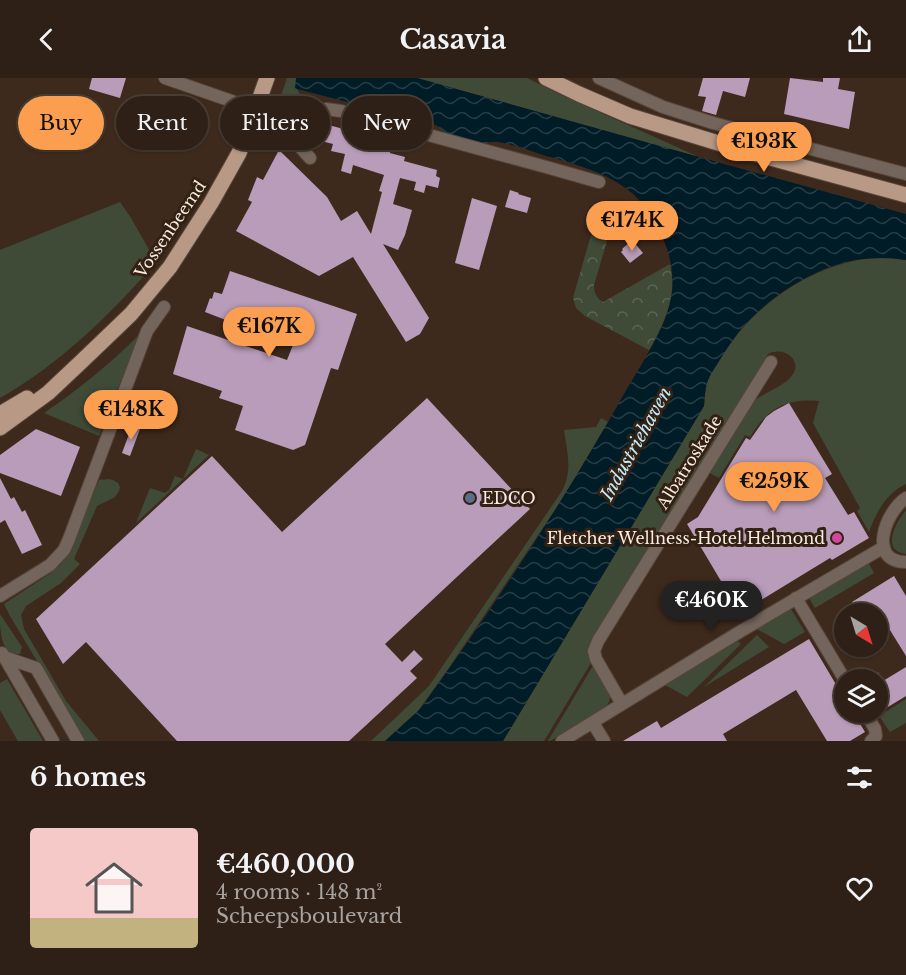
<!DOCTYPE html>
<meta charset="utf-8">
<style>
body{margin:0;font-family:"Libre Baskerville",serif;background:#3a2d23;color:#f1f3f6;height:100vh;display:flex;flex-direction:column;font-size:22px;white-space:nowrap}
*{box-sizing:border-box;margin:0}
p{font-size:20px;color:#a7a3a1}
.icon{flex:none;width:33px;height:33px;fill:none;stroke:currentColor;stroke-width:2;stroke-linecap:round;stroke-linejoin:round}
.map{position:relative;height:663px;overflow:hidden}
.sheet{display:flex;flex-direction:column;background:#2e2016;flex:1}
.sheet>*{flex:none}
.hud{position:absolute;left:18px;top:18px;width:600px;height:54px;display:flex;gap:12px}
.needle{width:39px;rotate:142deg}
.tools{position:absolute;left:834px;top:525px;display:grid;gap:12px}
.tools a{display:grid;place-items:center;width:54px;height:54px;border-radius:50%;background:#2e2016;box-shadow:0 2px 4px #0004,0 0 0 2px #493e35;font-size:30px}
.price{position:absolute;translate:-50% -51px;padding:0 14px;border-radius:21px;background:#fb9e50;color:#111;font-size:20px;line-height:39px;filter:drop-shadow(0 2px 3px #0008)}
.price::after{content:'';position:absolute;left:50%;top:36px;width:18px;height:14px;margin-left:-9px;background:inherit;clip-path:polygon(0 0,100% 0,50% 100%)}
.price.on{background:#222;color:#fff}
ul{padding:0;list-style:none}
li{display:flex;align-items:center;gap:18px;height:150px;padding:0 30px}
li+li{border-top:2px solid #493e35}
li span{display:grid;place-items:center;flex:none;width:168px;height:120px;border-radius:6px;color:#555}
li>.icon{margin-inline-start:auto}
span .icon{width:72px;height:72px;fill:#fffc;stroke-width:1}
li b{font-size:26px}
h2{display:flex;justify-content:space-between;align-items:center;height:72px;padding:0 30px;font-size:26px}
.chip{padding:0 21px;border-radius:27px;background:#2e2016;box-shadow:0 2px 4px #0004,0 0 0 2px #493e35;font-size:21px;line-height:54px}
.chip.on{background:#fb9e50;color:#111}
header{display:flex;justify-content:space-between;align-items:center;height:78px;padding:0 30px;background:#2e2016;font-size:27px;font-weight:800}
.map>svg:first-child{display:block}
.green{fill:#404b37}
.forest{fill:url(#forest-crowns)}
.water{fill:url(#water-waves)}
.building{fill:#b89cb9}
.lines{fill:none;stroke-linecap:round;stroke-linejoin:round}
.minor-casing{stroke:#584539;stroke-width:14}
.major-casing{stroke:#584539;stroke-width:17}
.minor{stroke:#73655c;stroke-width:12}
.major{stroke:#b79986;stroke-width:15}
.service-dot{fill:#5c6f8a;stroke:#332113;stroke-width:2}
.hotel-dot{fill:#d1479c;stroke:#332113;stroke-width:2}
.labels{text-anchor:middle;stroke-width:6;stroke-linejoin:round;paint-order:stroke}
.street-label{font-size:16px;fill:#f9ece3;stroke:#332113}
.poi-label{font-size:16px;fill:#f9ece3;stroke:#332113;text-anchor:start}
.water-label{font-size:18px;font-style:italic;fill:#c2ecfe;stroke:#332113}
</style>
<header><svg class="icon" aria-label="back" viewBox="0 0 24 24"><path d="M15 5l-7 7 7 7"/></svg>Casavia<svg class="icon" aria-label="share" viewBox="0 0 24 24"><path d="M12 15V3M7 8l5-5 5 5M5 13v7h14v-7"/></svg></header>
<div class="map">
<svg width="906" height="663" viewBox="0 0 906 663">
<defs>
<pattern id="forest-crowns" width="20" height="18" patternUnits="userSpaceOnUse" patternTransform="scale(1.5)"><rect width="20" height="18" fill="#404b37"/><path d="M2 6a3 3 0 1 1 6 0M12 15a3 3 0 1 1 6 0" fill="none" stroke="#5c6554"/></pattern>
<pattern id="water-waves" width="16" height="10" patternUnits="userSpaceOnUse" patternTransform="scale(1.5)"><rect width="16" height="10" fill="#001c27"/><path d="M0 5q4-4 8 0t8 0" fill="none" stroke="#263d46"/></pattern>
</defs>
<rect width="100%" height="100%" fill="#3e2a1d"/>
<!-- green -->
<path class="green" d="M287,0H297L296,9L308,31L293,33L277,29Z
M417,0H527L559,16L699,79Z
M120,124L131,140L156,184C111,236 60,286 0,320V172Z
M894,180L906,182V406C886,415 876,435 869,454L857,433L860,430L813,345L819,323C785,320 767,331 750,359L745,357L719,400L708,394L752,324C764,315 780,310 790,300C805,285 786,267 768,276L594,561L592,583L544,663H503L704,328C705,319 705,308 708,301C711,294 716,287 720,281C749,233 798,196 853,183C866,180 880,180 894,180Z
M139,257L99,358L44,335C78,312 110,286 139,257Z
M601,340L608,344L563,420L448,591L418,633L385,663H371L429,608L562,413C573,393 567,373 564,352L596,349Z
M196,371L209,377L136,445L150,410L165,415L169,412L175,398L183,401Z
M109,401L113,402L118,405L120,409L119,413L115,419L97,428L74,481L80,486L61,505L26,528L21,537L24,551L66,623L99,663H85L10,538L4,526L51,495L61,486L70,472L99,402Z
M906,432V476C880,473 896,444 906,432Z
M868,484L874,495L815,530L809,520Z
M791,531L805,554L784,566L757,551Z
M0,536L22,569L20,576C0,578 0,551 0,536Z
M757,557L769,569L704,609Z
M738,563L741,566L687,619L665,607Z
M594,586L610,614C611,621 609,626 604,631L550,663H548Z
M7,601L43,663H18L0,632V605Z
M906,621V645L890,654L879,638Z"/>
<!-- forest -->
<path class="forest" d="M591,157L607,163L594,207C594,214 596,220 603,224L670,186C671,194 673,202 672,210C671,232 660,253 649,272L585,238L576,230L573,220Z"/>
<!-- water -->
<path class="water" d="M296,0H417L699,79L906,136V182C892,180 878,179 864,181C820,185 771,217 742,250C733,261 725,273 718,285C715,290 711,295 709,300C705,308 705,319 704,328L503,663H385L418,633L423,627C495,527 564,423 624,316C642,284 667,250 672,214C676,180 658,139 633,116C608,94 574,86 543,77C528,72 514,67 499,64C493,63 487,65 481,66C474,66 453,60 447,56C443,53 440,50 436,47L297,11L295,10Z"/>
<!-- building -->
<path class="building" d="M92,0H126L120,20L89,11Z
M703,0H750L745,19L723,13L716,37L702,33L706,19L698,18Z
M790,0L823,4V0H840L838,11L855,14L849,51L784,36Z
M321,45L351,53L349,62L390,73V75L405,79L404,83L437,92L436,98L440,100L438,110L426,107L424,115L414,112L416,104L400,100L393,126L412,132L405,157L398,172L383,166L429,240L420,256L406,264L353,179L319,198L236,153L252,124L248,122L257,99L263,102L279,72L327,119L341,143L357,133L371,156L382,114L379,113L384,97L353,87L351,96L341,93L345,76L331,73L333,66L317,62Z
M510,112L519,115L518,116L531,120L527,135L505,129Z
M472,120L497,128L479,192L455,185Z
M632,162L643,175L630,185L621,174L623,172L622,171Z
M230,193L357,236L338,292L331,290L305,367L293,372L235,352L243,328L219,320L222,313L173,296L187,248L287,282L293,267L231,245V244L205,234L210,220L212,221L214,214L222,216Z
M427,320L530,431L385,566L402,584L414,572L423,581L410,593L417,600L349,663H177L86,564L63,586L36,541L212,378L282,454Z
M789,325L832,396L825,400L848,437L854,434L869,460L832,482L830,480L740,535L687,446L698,439L746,360L750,362L766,339L774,333Z
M132,348L140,351L130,378L122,375Z
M36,351L80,369L61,418L0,395V377Z
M0,400L11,421L14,419L22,434L25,432L42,467L22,476L5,442L0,445Z
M894,498L906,518V578L880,536H859L852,524Z
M809,561L844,620V634H853L865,654L850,663H827L796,612L723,656L727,663H623L657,643L661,650Z
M906,589V618L878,635V594L883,603Z"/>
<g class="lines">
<defs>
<path id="minor" d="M165,0L243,27L283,38L297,40L326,31L341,33L546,89L599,104
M599,0L663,29L713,45L906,96
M283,38L293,61L310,80
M906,420C885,434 867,484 906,484
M0,518L50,487L64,472L69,461L147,253L164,229
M796,520L845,602
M2,575L53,663
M4,579L36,590L78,663
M622,626L596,581L594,573L598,563L771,284
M865,634L875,651L876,658L871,663
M593,645L604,663
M562,663L741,553L884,469"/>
<path id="major" d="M546,0L579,16L630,38L741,72L906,117
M0,336L27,320
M0,350L48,315L82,283L131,236L170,189L211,125L239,75L248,53L267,0"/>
</defs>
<!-- minor casing -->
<use href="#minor" class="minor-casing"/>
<!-- major casing -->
<use href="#major" class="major-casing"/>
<!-- minor -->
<use href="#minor" class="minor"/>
<!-- major -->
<use href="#major" class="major"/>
</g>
<!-- markers -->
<circle class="service-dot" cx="470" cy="420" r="6"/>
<circle class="hotel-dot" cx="837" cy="460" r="6"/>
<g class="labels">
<!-- street labels -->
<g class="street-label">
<text transform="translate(170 151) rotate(-56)" y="6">Vossenbeemd</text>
<text transform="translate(689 384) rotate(-58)" y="6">Albatroskade</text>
</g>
<!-- poi labels -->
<g class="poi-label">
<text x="482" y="426">EDCO</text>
<text x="825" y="466" text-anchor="end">Fletcher Wellness-Hotel Helmond</text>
</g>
<!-- water labels -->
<g class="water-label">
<text transform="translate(636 366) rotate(-61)" y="6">Industriehaven</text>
</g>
</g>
</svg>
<div class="tools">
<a><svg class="needle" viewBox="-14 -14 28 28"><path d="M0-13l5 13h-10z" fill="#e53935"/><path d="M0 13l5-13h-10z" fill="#a7a3a1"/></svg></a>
<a><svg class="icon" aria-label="layers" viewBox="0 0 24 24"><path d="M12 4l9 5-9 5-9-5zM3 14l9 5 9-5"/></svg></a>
</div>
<b class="price" style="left:764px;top:95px">€193K</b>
<b class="price" style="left:632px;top:174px">€174K</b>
<b class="price" style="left:269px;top:280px">€167K</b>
<b class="price" style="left:131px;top:363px">€148K</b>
<b class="price" style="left:774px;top:435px">€259K</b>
<b class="price on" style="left:711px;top:554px">€460K</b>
<div class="hud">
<a class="chip on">Buy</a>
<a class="chip">Rent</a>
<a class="chip">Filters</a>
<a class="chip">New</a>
</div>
</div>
<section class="sheet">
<h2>6 homes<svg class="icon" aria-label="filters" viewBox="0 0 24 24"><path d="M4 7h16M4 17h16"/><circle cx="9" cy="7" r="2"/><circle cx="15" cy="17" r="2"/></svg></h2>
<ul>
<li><span style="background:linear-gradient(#f6c9c9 75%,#c2b280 0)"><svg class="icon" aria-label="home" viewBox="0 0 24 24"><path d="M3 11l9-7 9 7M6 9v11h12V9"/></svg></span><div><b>€460,000</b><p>4 rooms · 148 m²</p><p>Scheepsboulevard</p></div><svg class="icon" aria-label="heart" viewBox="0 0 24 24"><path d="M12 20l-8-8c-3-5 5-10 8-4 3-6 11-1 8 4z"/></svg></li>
</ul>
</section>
